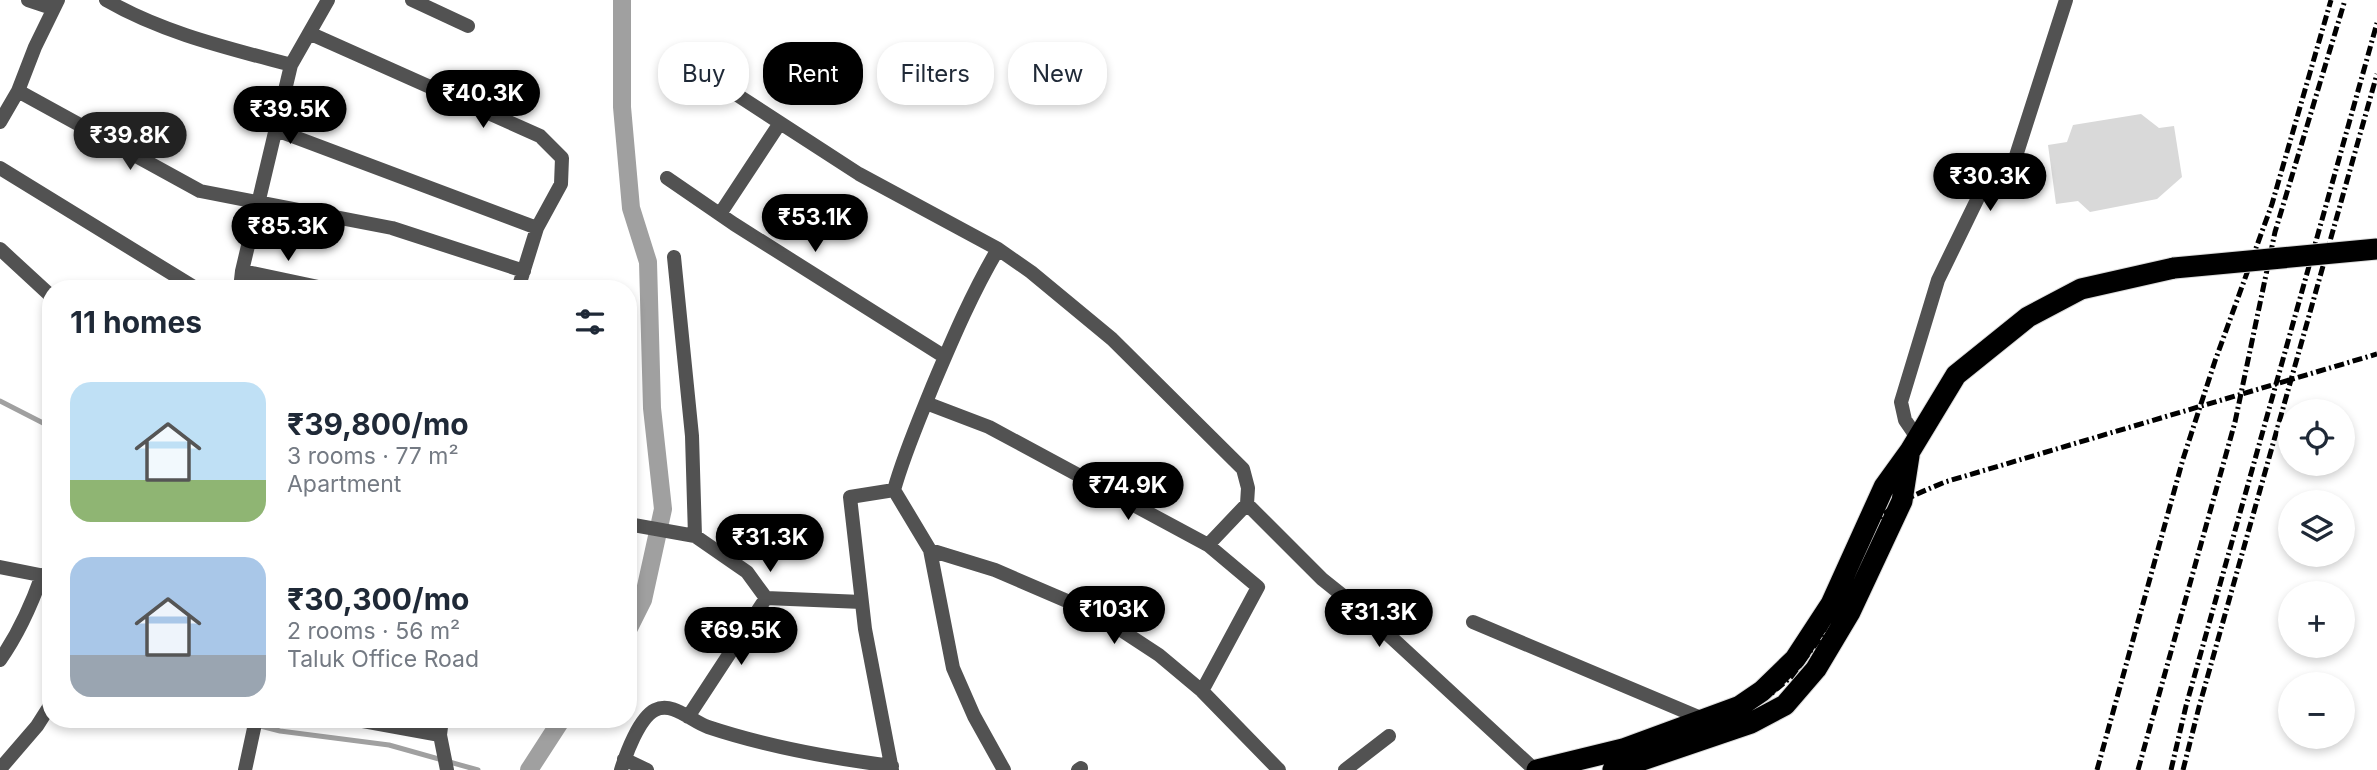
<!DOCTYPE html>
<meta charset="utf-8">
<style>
body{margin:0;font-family:Inter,sans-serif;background:#f6f6f7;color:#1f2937;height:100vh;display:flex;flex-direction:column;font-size:26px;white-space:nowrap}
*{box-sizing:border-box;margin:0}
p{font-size:23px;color:#747a83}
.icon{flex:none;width:38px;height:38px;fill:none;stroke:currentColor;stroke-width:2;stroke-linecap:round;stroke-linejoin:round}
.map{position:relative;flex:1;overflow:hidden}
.panel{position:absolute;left:42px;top:280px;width:595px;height:448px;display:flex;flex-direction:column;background:#fff;border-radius:28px;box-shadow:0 4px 10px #0003}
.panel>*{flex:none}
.top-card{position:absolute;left:658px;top:42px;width:665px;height:63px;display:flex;gap:14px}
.fabs{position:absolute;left:2278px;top:399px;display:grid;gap:14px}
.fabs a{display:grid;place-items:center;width:77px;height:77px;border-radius:50%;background:#fff;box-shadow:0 4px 10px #0003;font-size:35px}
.price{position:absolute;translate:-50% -60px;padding:0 16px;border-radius:24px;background:#000;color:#fff;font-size:23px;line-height:46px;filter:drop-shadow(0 2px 4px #0008)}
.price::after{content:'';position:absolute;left:50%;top:42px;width:21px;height:16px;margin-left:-10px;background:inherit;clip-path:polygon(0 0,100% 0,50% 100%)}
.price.on{background:#222;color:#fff}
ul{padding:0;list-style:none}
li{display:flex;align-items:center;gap:21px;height:175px;padding:0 28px}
li span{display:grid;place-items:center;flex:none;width:196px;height:140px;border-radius:21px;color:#555}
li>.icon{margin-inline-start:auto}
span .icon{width:84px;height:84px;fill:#fffc;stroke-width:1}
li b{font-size:30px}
h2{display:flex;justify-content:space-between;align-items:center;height:84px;padding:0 28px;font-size:30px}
.tag{padding:0 24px;border-radius:28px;background:#fff;box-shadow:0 4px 10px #0003;font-size:24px;line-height:63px}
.tag.on{background:#000;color:#fff}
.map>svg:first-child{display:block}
.green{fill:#d9d9d9}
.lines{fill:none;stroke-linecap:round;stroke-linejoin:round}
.stream{stroke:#a0a0a0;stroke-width:5}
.canal{stroke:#a0a0a0;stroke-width:18}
.highway-casing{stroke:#dbdbdb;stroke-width:23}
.street{stroke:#525252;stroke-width:14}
.highway{stroke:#000;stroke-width:21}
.rail{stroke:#000;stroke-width:5;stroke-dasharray:10 3.5 2 3.5;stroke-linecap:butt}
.highway-bridge-casing{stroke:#dbdbdb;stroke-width:23;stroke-linecap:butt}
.highway-bridge{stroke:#000;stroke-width:21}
</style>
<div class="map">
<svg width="2377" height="770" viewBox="0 0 2377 770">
<rect width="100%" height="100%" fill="#fff"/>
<!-- green -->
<path class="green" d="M2141,114L2159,128L2174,126L2182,177L2157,199L2090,212L2078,201L2056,204L2048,145L2067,142L2073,125Z"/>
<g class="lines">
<!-- stream -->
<path class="stream" d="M0,401L47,425L51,431
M232,719L280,731L389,745L478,770"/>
<!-- canal -->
<path class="canal" d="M622,0V107L631,208L648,262L652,408L663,509L643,600L628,630
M529,770L562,719"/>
<defs>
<path id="highway" d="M1537,770L1623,749L1740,706L1762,691L1795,659L1831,604L1884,487L1910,451L1956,375L2028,317L2081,289L2174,268
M1613,770L1751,723L1785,705L1816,669L1850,612L1902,501L1909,456"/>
</defs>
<!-- highway casing -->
<use href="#highway" class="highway-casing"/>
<!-- street -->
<path class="street" d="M28,0L52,8
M106,0C163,33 228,48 291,65
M412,0L468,26
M309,33L540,136L562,158L561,184L537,228L518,289
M708,76L859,174L998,249L1031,272L1112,339L1243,469L1248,488L1247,504L1208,545
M18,91L200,191L392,228L524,271
M0,122L18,91L35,47L58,0
M276,130L537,228
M0,168L197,289
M667,178L734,224L945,357
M720,214L780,123
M0,249L51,296
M998,249C972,293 953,338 933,385C919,420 904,454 894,490L930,550L953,668L974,716L1004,770
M674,257L692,436L695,536
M242,271L328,289
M240,289L242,271L291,65L328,0
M926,403L989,427L1208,545L1258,587L1202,691
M1918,439L1905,420L1901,402L1938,280L1993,167L2015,159L2066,0
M1247,504L1322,579L1367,615L1535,770
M628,524L695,536L747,572L766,598L862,602
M930,550L995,570L1095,613L1159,655L1202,691L1279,770
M0,567L50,577
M1473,622L1703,719
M0,660C19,633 31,606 42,575
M688,717L766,598
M352,719L440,735
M442,719L440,735L447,770
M624,759L647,770
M0,769L37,726L51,704
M245,770L256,719
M621,770C626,754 639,718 655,710C673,701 692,722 708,727C768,747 829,758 892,766
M892,770L865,629L850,497L894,490
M1078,770L1081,768
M1345,770L1389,736"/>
<!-- highway -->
<use href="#highway" class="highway"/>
<!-- rail -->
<path class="rail" d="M1564,770L1674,738L1750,708L1772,693L1791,677L1821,637L1873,525C1892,503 1919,493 1945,482L2377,354
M2097,770L2183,459L2215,361L2272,204L2331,0
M2138,770L2235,422L2275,232L2345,0
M2171,770L2186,706L2377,23
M2183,770L2199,707L2377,74"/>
<defs>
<path id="highway-bridge" d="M2174,268L2377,249"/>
</defs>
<!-- highway-bridge casing -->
<use href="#highway-bridge" class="highway-bridge-casing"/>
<!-- highway-bridge -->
<use href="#highway-bridge" class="highway-bridge"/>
</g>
</svg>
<div class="fabs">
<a><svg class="icon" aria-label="locate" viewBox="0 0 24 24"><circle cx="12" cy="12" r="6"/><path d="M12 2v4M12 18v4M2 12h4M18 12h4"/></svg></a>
<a><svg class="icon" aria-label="layers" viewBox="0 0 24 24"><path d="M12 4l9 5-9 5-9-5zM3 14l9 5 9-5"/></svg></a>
<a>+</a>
<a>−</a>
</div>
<b class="price" style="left:483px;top:130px">₹40.3K</b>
<b class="price" style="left:290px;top:146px">₹39.5K</b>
<b class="price on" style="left:130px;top:172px">₹39.8K</b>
<b class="price" style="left:1990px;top:213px">₹30.3K</b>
<b class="price" style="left:815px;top:254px">₹53.1K</b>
<b class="price" style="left:288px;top:263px">₹85.3K</b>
<b class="price" style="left:1128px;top:522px">₹74.9K</b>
<b class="price" style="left:770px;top:574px">₹31.3K</b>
<b class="price" style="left:1114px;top:646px">₹103K</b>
<b class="price" style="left:1379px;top:649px">₹31.3K</b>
<b class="price" style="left:741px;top:667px">₹69.5K</b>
<div class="top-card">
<a class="tag">Buy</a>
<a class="tag on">Rent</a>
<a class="tag">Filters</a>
<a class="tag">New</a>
</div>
<section class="panel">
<h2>11 homes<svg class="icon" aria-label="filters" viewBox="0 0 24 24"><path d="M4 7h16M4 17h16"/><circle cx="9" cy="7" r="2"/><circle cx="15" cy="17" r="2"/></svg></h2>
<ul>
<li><span style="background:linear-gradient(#bfe0f5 70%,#8fb573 0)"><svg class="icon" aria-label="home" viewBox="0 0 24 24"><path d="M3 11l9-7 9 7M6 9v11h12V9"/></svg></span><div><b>₹39,800/mo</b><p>3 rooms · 77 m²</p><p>Apartment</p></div></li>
<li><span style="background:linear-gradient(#a9c7e8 70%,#9aa5b1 0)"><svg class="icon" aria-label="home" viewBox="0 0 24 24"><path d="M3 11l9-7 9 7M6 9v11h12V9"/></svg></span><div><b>₹30,300/mo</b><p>2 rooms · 56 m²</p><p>Taluk Office Road</p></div></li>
</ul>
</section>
</div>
